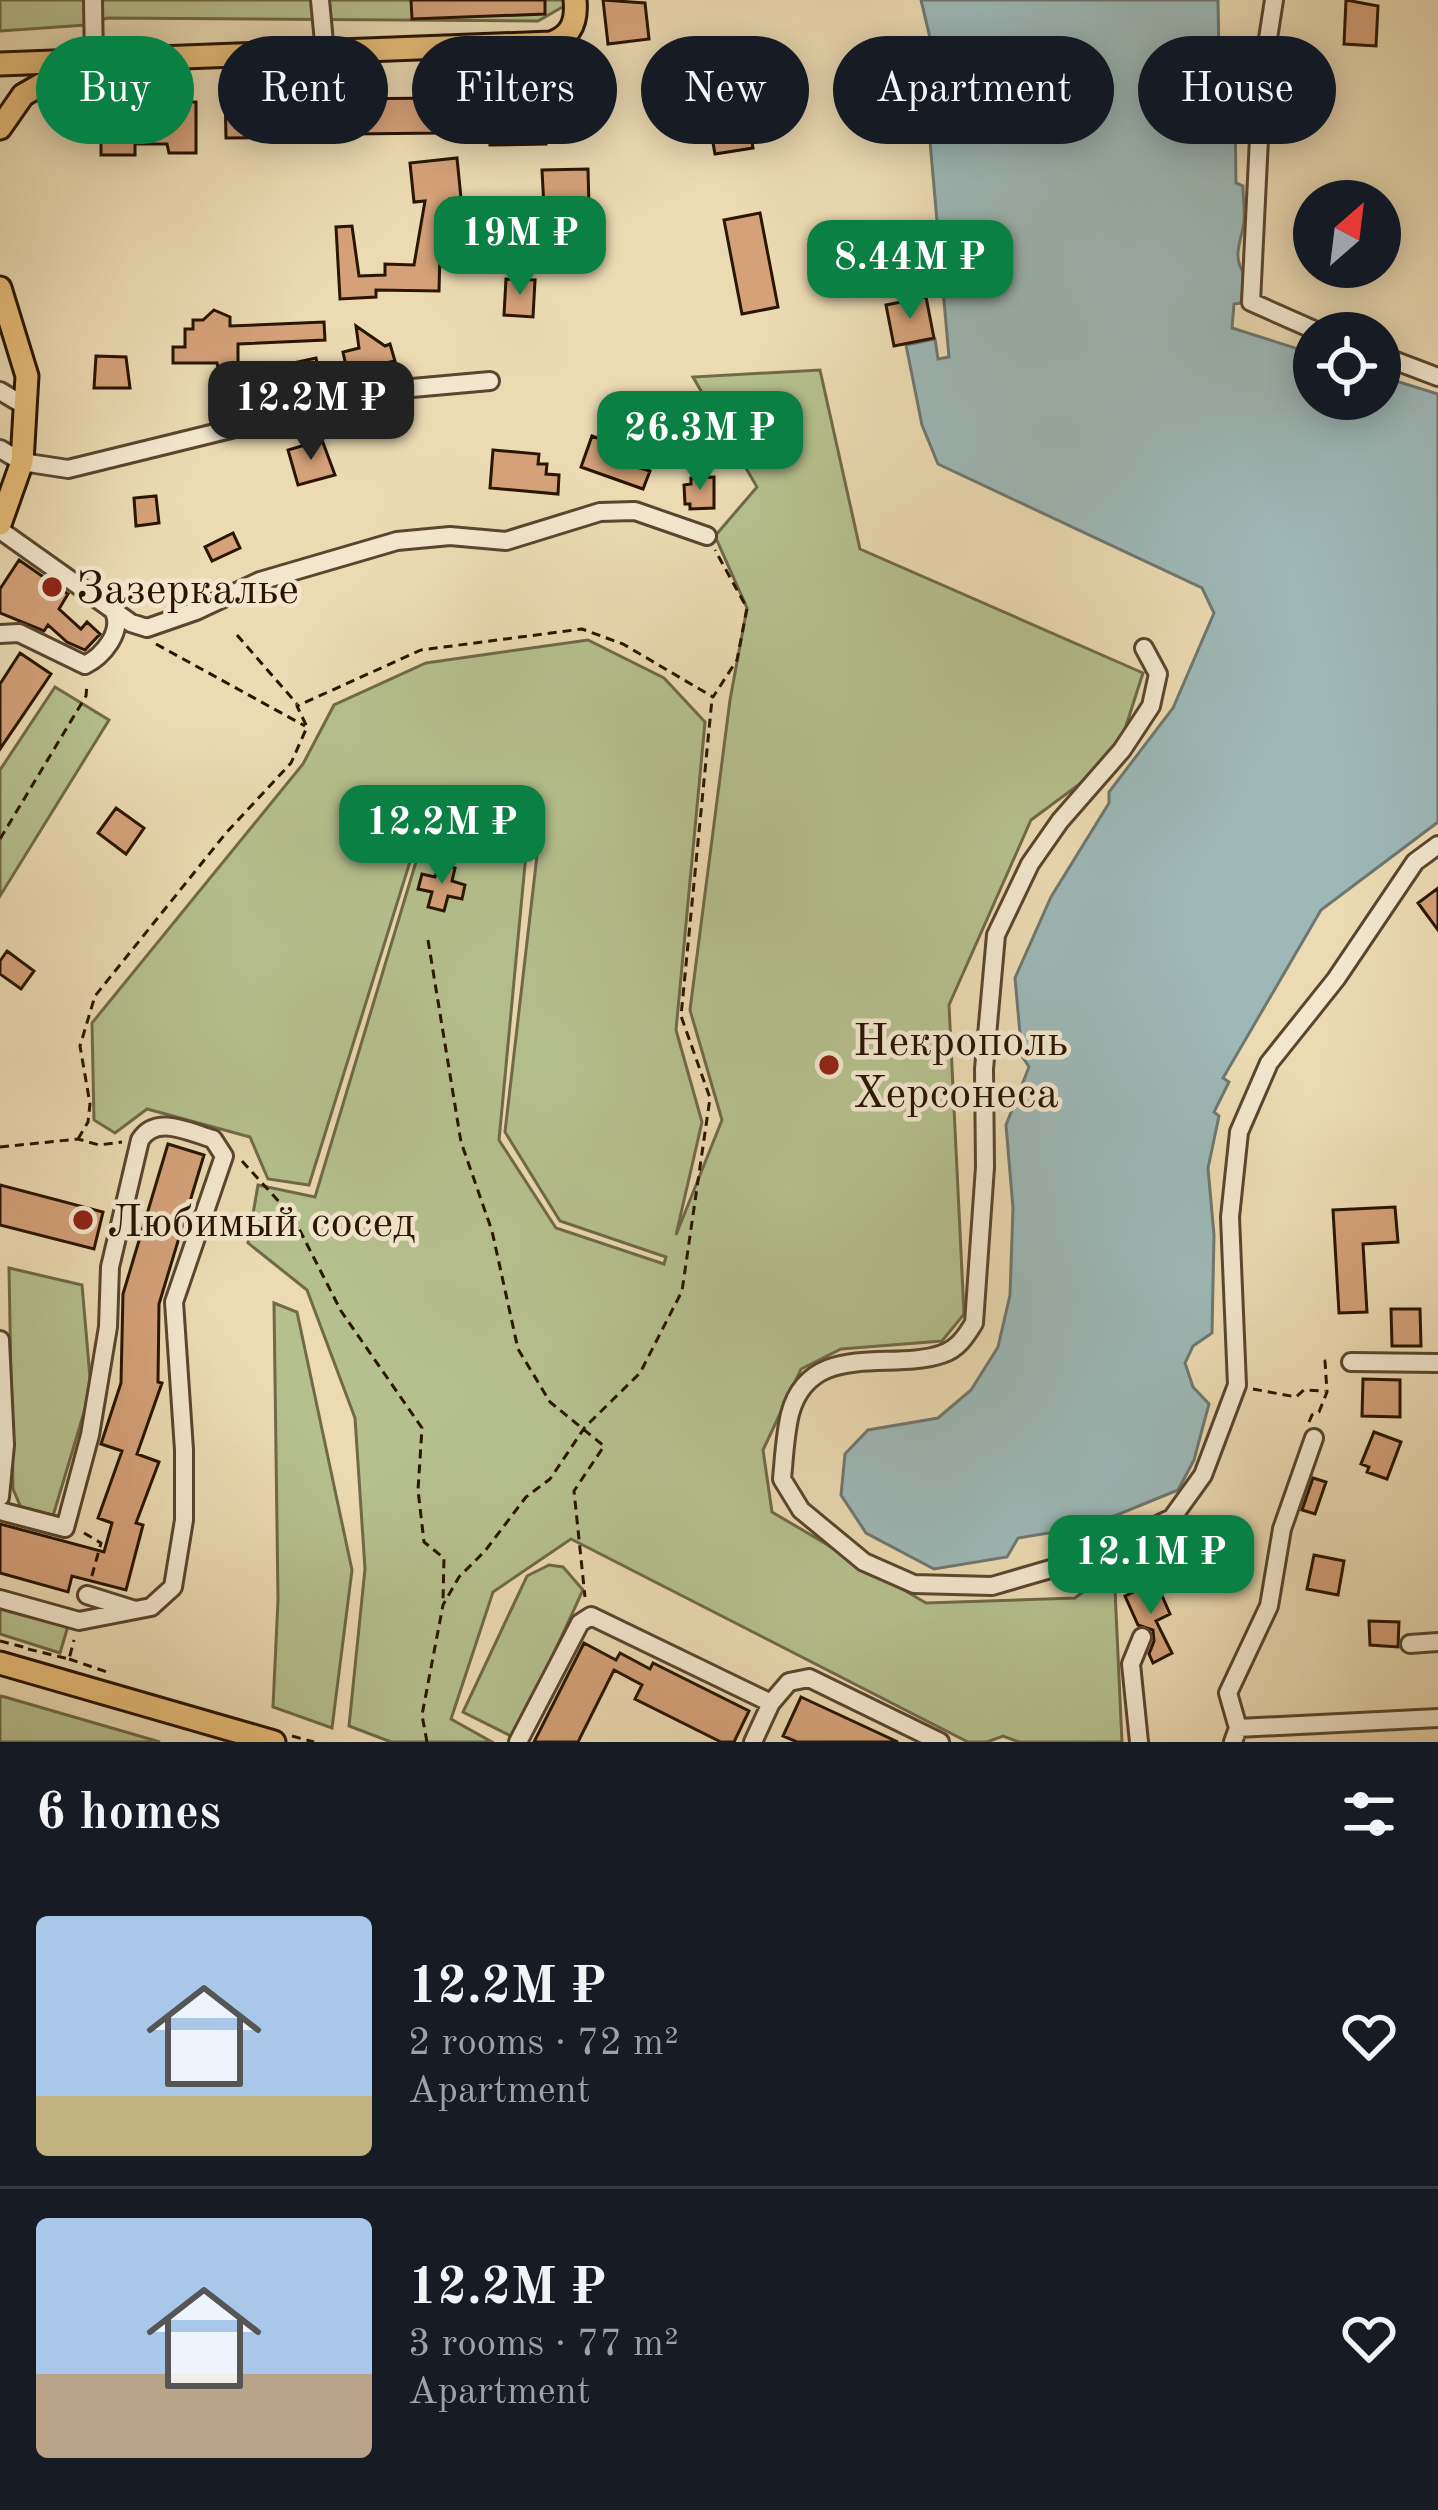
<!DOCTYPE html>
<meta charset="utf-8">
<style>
body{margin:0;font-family:"Old Standard TT",serif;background:#242831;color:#f1f3f6;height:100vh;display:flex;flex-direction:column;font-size:45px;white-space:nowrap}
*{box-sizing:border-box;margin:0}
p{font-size:39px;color:#9ea1a6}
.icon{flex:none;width:66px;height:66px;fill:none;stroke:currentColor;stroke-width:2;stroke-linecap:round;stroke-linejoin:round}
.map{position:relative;height:1742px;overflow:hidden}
.panel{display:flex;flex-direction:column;background:#171b24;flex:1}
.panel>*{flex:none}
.guide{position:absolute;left:36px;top:36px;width:1368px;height:108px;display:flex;gap:24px}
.needle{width:78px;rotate:28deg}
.fabs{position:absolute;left:1293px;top:180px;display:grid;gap:24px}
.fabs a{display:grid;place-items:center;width:108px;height:108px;border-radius:50%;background:#171b24;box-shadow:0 6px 30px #0003;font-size:60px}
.price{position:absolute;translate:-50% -102px;padding:0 27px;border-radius:24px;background:#0b8043;color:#fff;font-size:39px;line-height:78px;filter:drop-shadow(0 3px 6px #0008)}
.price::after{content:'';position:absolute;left:50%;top:72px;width:36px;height:27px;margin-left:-18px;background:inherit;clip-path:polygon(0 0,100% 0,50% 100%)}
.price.on{background:#222;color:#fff}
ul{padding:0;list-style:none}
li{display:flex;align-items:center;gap:36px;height:300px;padding:0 36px}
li+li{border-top:3px solid #363941}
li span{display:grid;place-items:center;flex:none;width:336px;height:240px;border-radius:12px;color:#555}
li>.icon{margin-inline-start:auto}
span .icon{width:144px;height:144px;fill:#fffc;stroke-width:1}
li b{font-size:51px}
h2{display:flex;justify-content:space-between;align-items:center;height:144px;padding:0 36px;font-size:51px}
.tag{padding:0 42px;border-radius:54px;background:#171b24;box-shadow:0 6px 30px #0003;font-size:42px;line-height:108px}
.tag.on{background:#0b8043;color:#fff}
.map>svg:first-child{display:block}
.green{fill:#b5c08e;stroke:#6f6a48;stroke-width:3}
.water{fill:#9db8b7;stroke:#6f776f;stroke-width:3}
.building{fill:#d4a179;stroke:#291502;stroke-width:3}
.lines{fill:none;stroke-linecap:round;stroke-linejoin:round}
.minor-casing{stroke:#5a462e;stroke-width:22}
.major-casing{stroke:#291502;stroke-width:27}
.path{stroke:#291502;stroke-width:3;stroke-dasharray:9 6;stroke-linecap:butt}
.minor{stroke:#f2e7cd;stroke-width:16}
.major{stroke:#e6bd79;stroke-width:21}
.poi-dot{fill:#8f2418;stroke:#f2e7cd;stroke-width:4.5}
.labels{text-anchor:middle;stroke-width:9;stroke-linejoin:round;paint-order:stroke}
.poi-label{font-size:45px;fill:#291502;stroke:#f2e7cd;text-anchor:start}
</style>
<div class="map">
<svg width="1438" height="1742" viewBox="0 0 1438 1742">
<rect width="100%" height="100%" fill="#ebdab2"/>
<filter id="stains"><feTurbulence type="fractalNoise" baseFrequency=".00167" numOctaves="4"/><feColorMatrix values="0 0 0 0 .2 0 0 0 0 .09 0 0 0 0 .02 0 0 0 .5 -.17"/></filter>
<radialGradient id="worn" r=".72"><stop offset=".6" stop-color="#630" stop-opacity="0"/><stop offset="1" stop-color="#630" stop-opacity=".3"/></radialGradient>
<!-- green -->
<path class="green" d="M0,0H565L566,5L538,21L107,18L86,25L0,31Z
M820,370L860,549L1143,673L1116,757L1031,820L949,1005L964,1314L942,1341L841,1349L801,1369L763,1450L772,1512L926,1603L1075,1598L1114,1568L1122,1742H1019L1003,1736L987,1742H968L571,1539L493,1592L451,1719L492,1742H391L349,1726L365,1569L355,1418L307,1290L248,1243L258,1185L315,1197L422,842L526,854L499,1140L556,1228L664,1264L666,1257L560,1221L505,1132L538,847L418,836L309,1185L268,1179L250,1137L147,1109L115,1133L94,1120L92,1023L303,764L334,705L426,663L588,640L664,678L705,722L676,1030L702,1122L676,1235L722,1120L690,1010L730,700L747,608L715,536L757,487L693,377Z
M55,687L109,720L0,896V770Z
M9,1268L82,1285L91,1389L53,1516L22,1510L13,1489Z
M274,1303L297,1312L352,1570L332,1728L273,1707L278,1600Z
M549,1565L563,1567L583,1590L515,1738L463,1712L527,1576Z
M0,1607L68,1626L60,1653L0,1634Z
M0,1696L5,1697L160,1742H0Z"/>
<!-- water -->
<path class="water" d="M921,0H1218L1220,109H1235L1236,183L1243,186C1243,199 1246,216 1243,228C1239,246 1233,259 1245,275L1241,303L1234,304L1232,328L1314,354V399H1380V376L1438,394V822L1321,910L1223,1078L1229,1082L1214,1112L1219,1116L1208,1168L1214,1235L1212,1333L1193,1346L1185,1363L1193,1387L1209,1404L1194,1460L1178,1490L1090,1526L1018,1538L1007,1557L934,1569L866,1533L841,1495L845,1454L868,1430L938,1418L971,1390L998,1347L1010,1295L1013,1208L1006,1125L1029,1067L1022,1056L1015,978L1051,897L1109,803V792L1173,708L1214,613L1202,588L938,464L922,425L906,345L935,339L938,359L949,357L929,130L965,127L963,100L945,101Z"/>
<!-- building -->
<path class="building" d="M411,0H545V14L412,19Z
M603,0L645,3L649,39L608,44Z
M1346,0L1378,6L1376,46L1344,44Z
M738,58L753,148L715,154L699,64Z
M295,87H334V99L439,98L440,133L352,134V124L314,125L315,137L226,138L225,91H239V102H295Z
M545,93L546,144L490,145L488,94Z
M101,94H132V110H165V102H196V153H169L167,144H135V155H101Z
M457,158L461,198L450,199L440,253L439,291L376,290V297L340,299L336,227L352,226L359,276L385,275V264L414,265L425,201L414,202L410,163Z
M588,169L589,207L544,208L542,170Z
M760,213L778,307L742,314L724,220Z
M490,229L551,244L547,262L486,246Z
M506,279L535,280L533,317L504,315Z
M926,297L934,338L894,346L886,305Z
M214,310L230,317V326L324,322L325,340L238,344V375L316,358L323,393L229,415L217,363H173V347H185V329H193V320H203Z
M356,326L385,346L390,344L395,361L385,363L378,376L350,384L343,352L359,348Z
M96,356L126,357L130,388H94Z
M592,436L629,450L635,446L642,448L644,456L640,468L650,471L643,489L581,467Z
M322,440L335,475L298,485L288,450Z
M493,450L539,454L538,464H547L546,474L559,475L558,494L490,488Z
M714,477V508L690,509V504H685L684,485L691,484V478Z
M156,496L159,523L136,526L134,498Z
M233,533L240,548L212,561L205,547Z
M19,560L68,594L59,609L81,629L87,622L100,634L85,650L67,642L48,625L44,631L0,613V589Z
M20,653L51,674L0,749V684Z
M116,808L144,828L126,854L98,833Z
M439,864L455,868L452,881L465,885L462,899L448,896L444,911L428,907L432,892L418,889L422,874L435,877Z
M1438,888V930L1418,903Z
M7,951L34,971L21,989L0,974V961Z
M168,1144L204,1155L159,1304L158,1382L162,1383L137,1454L159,1462L136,1523L143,1525L126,1590L72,1576L68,1592L0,1573V1524L104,1552L112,1523L98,1518L122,1451L101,1444L121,1383L123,1294Z
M0,1185L103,1212L94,1249L0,1225Z
M1395,1207L1398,1242L1363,1244L1367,1312L1339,1313L1333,1210Z
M1391,1309H1420L1421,1346H1392Z
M1363,1379L1400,1380V1417L1362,1416Z
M1374,1432L1401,1442L1387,1479L1367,1472L1369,1467L1361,1464Z
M1313,1478L1326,1482L1315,1514L1302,1510Z
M1314,1555L1344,1561L1338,1595L1307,1589Z
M1156,1582L1170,1614L1156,1621L1172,1653L1153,1663L1149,1654L1154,1641L1153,1630L1138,1625L1125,1596Z
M1369,1621L1399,1622L1398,1647L1370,1645Z
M584,1643L616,1660L620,1653L650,1669L653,1663L749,1711L734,1742H721L635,1699L642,1685L614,1670L578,1742H534Z
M801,1697L898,1742H797L783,1736Z"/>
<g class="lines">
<defs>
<path id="minor" d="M93,0L94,63
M320,0L325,53
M1274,0L1262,77L1251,302L1321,333
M1380,355L1438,377
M0,391L25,406
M0,449L22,462L68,469L390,390L490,381
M0,530L131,623L147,628L196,611L260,581L397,541L450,536L506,541L600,512L635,511L707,536
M0,634L19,633L85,665C103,656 123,632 114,612
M1144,648L1158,674L1151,706L1122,750L1060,821L1030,864L996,935L984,1069L985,1167L974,1323C966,1336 958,1349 942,1354C891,1372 810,1339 790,1414C785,1435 784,1458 782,1479L801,1510L864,1562L914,1584L992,1586L1092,1557L1172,1518L1203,1475L1237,1385L1230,1217L1239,1132L1269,1063L1336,979L1415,862L1438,845
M0,1340L5,1445L0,1497
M1351,1362L1438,1363
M0,1511L65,1528L90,1435L108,1327L110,1267L140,1140C156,1114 189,1132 213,1139L224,1156L174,1302L184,1450V1520L173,1587L151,1607L79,1621L0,1599
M87,1595L135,1610
M1410,1644L1438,1642
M771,1703L789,1682L809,1678L940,1742
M1238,1728L1438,1718
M518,1742L580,1623L591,1616L771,1703L753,1742
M1139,1742L1131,1664L1142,1637
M1233,1742L1238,1728L1228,1693L1269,1606L1282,1529L1314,1438"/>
<path id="major" d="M0,64L551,43C572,36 577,21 575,0
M0,128L23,95L72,67
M0,288L27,376L22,462L0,524
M0,1663L274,1742"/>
</defs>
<!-- minor casing -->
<use href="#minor" class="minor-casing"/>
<!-- major casing -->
<use href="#major" class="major-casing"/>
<!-- path -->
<path class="path" d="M237,635L297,704
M156,644L305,726
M0,839L86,696L87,684
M428,940L461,1142L492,1231L518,1349L550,1402L604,1446L574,1491L585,1597
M78,1139L88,1122L90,1104L80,1046L95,996L226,833L291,763L307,727L297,706L421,650L582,629L623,644L713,697L737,660L747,608L715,550
M0,1147L78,1139L99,1145L122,1142
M242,1161L293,1217L341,1311L422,1428L418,1490L424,1542L444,1558L443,1600
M1253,1389L1296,1397L1304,1390L1325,1391
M1309,1422L1312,1415L1319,1412L1327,1392L1325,1361H1332
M84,1533L101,1543L91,1579
M0,1641L27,1648
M28,1649L69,1659L74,1640
M69,1659L107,1672
M292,1736L314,1742
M427,1742L422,1715L443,1605L459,1577L485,1551L526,1497L550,1479L585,1427L640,1373L682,1291L710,1098L681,1016L712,699"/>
<!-- minor -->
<use href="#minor" class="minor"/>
<!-- major -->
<use href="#major" class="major"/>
</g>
<!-- markers -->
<g class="poi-dot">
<circle cx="52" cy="587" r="12"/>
<circle cx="829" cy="1065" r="12"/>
<circle cx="83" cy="1220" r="12"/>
</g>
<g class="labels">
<!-- poi labels -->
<g class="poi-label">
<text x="76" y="603">Зазеркалье</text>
<text x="853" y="1055">Некрополь<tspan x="853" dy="52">Херсонеса</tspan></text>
<text x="107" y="1236">Любимый сосед</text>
</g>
</g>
<rect width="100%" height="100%" filter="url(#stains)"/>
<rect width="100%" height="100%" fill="url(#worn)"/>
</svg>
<div class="fabs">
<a><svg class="needle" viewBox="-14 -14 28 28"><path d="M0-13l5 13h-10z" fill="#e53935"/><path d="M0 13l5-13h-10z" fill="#9ea1a6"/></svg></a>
<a><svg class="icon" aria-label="locate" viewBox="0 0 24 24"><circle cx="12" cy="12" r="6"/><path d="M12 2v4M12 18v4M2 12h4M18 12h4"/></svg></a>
</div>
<b class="price" style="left:520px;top:298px">19M ₽</b>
<b class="price" style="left:910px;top:322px">8.44M ₽</b>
<b class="price on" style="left:311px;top:463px">12.2M ₽</b>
<b class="price" style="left:700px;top:493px">26.3M ₽</b>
<b class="price" style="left:442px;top:887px">12.2M ₽</b>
<b class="price" style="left:1151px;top:1617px">12.1M ₽</b>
<div class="guide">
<a class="tag on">Buy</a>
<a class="tag">Rent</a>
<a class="tag">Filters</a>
<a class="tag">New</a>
<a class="tag">Apartment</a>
<a class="tag">House</a>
</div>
</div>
<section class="panel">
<h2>6 homes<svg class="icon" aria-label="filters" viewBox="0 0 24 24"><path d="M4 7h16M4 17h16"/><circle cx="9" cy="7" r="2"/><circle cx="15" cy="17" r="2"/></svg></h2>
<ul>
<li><span style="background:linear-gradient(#a9c7e8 75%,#c2b280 0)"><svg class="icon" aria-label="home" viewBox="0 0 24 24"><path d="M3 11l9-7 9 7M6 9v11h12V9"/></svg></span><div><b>12.2M ₽</b><p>2 rooms · 72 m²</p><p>Apartment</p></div><svg class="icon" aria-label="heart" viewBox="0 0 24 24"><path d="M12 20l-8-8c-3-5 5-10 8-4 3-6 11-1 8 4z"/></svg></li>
<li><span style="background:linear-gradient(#a9c7e8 65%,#b9a48a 0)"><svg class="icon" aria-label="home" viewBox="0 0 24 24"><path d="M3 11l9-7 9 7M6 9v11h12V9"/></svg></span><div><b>12.2M ₽</b><p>3 rooms · 77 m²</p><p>Apartment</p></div><svg class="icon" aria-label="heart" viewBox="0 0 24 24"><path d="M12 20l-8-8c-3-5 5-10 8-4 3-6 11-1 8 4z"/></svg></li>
</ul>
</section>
